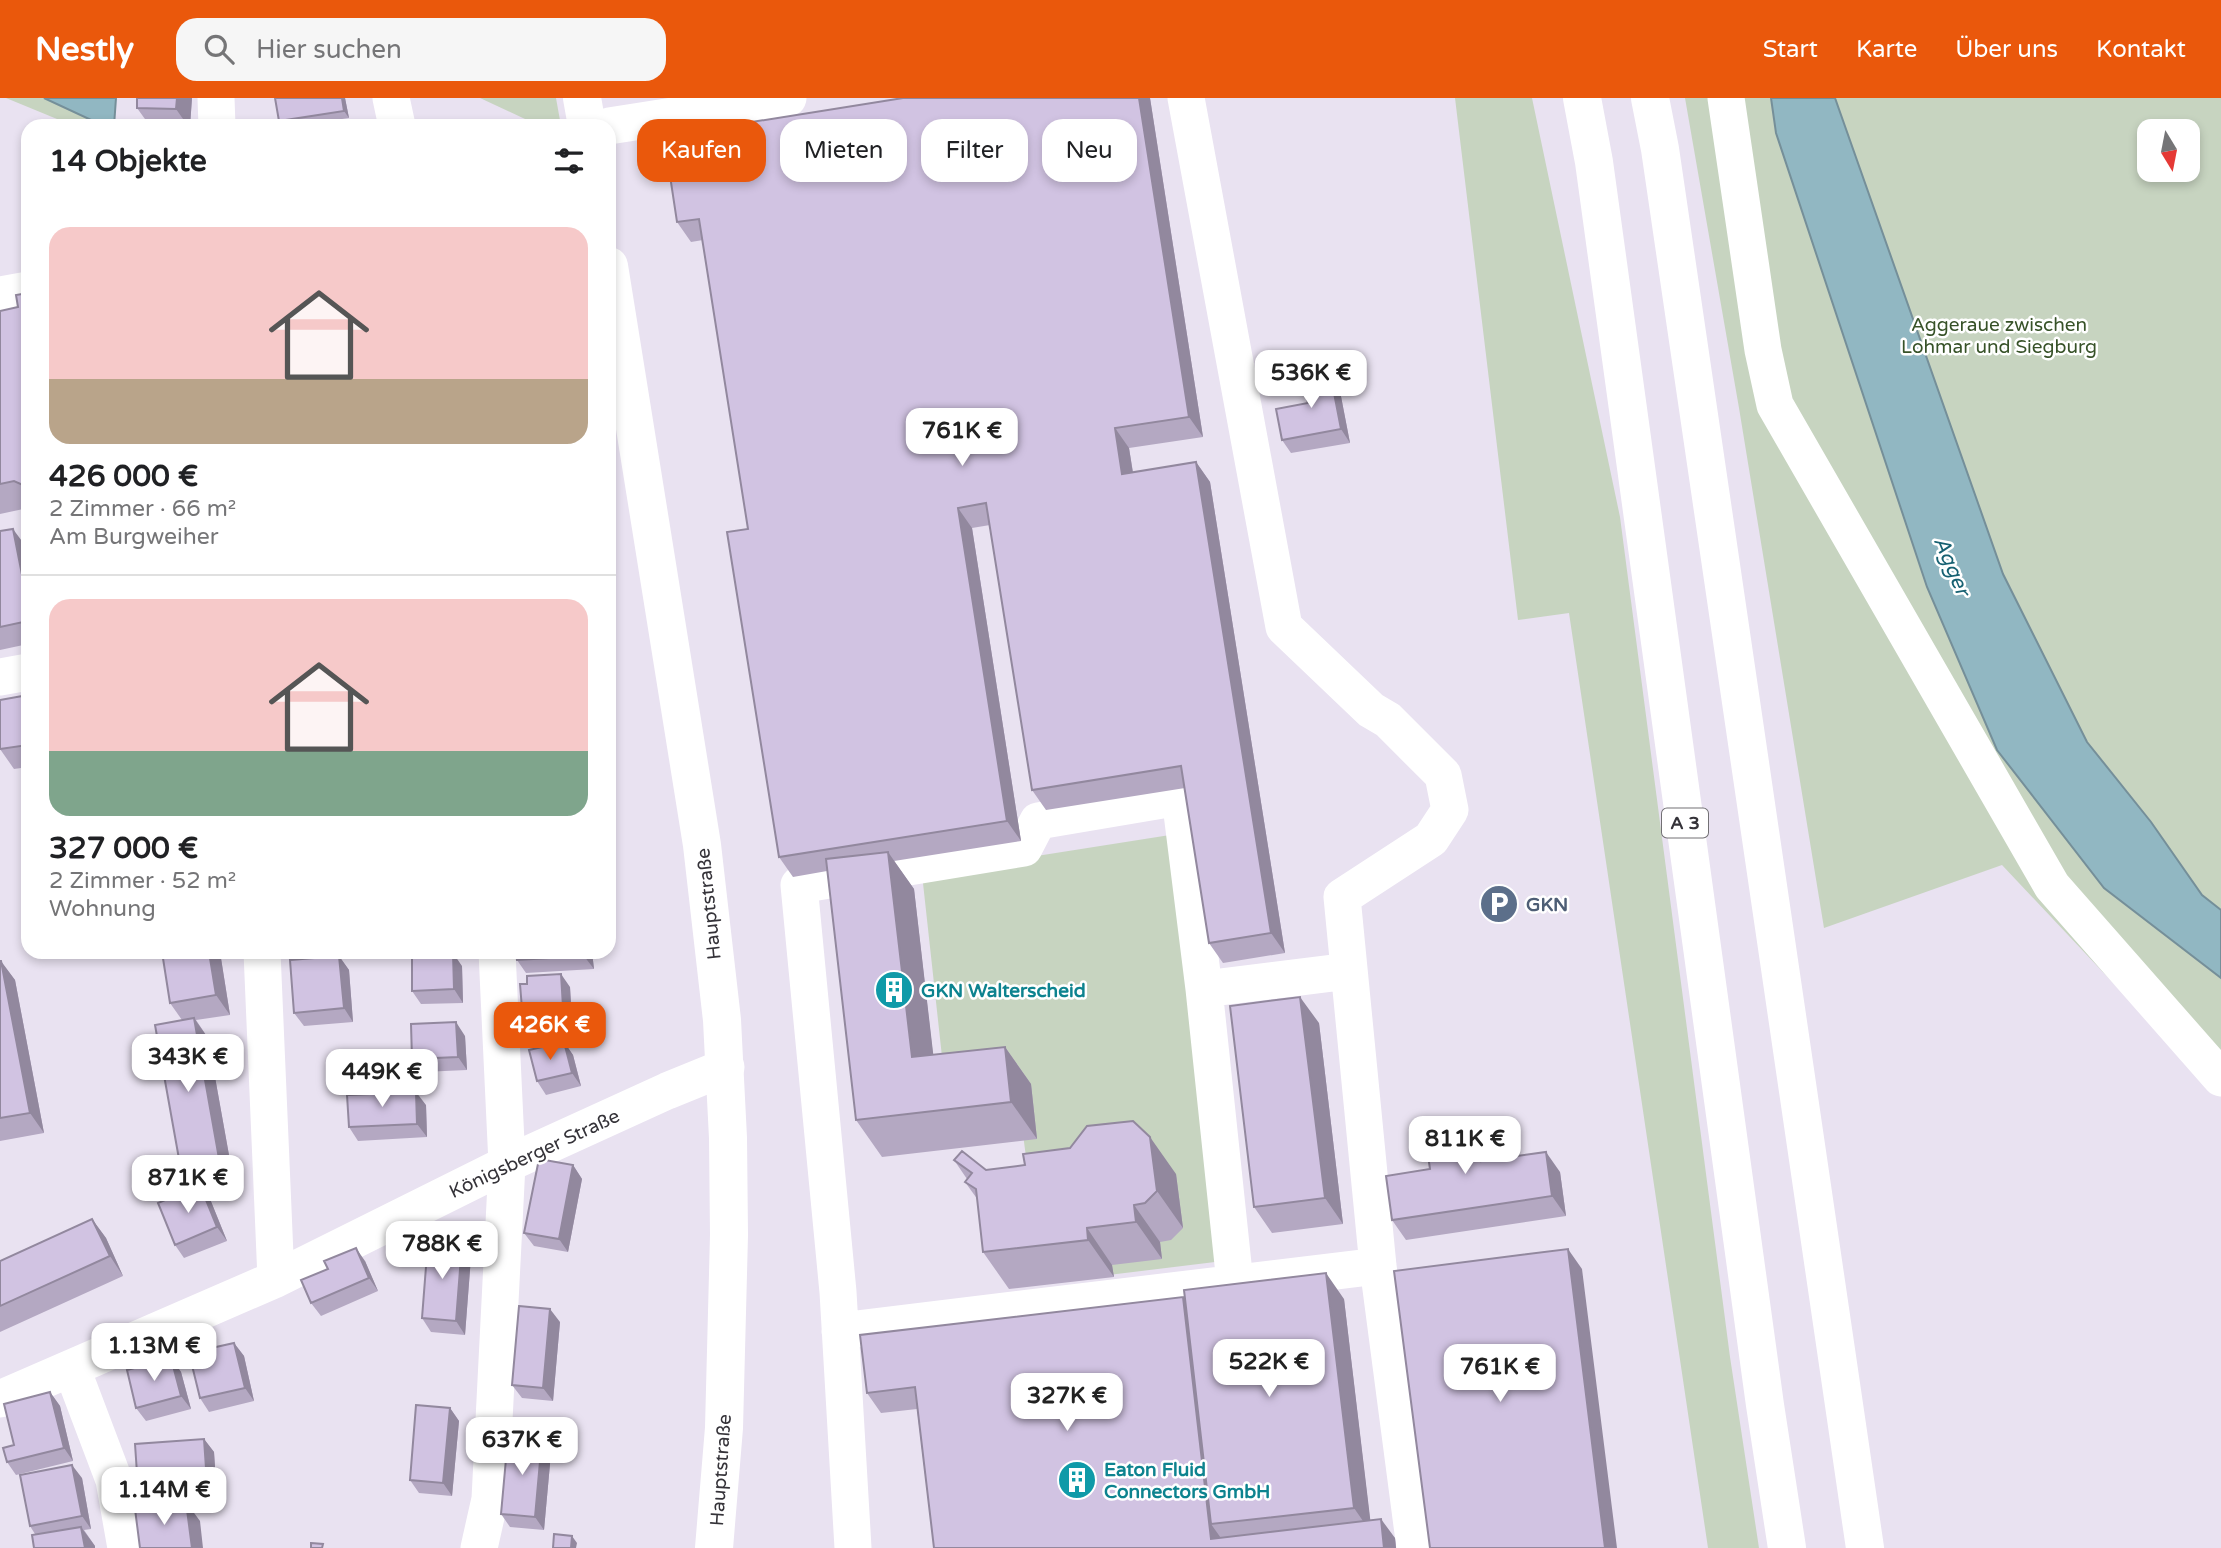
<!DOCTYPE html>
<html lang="de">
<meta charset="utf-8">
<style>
body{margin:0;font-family:"Varela Round",sans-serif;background:#f6f6f6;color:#202124;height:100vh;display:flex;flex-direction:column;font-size:26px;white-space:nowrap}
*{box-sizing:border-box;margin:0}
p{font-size:23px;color:#757577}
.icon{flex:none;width:38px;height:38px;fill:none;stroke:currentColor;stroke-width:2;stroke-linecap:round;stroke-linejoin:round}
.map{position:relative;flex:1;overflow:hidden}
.drawer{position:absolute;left:21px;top:21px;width:595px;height:840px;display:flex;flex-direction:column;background:#fff;border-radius:21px;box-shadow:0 4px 10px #0003}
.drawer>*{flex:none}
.hud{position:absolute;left:637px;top:21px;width:665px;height:63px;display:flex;gap:14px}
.needle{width:46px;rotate:170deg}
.tools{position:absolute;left:2137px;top:21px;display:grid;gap:14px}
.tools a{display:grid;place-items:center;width:63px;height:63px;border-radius:14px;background:#fff;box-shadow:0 4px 10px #0003;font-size:35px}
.price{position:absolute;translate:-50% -60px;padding:0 16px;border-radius:14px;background:#fff;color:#222;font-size:23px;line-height:46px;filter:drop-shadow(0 2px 4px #0008)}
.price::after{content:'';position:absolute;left:50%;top:42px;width:21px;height:16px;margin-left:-10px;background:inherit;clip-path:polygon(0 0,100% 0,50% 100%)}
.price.active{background:#ea580c;color:#fff}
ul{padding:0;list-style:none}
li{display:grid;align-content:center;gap:14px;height:371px;padding:0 28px}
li+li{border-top:2px solid #e0e0e0}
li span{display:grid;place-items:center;height:217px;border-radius:21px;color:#555}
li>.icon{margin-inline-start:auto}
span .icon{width:126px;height:126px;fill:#fffc;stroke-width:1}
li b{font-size:30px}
h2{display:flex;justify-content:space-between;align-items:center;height:84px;padding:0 28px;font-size:30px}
.chip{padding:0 24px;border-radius:21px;background:#fff;box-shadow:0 4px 10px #0003;font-size:24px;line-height:63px}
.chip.active{background:#ea580c;color:#fff}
header{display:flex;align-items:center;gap:42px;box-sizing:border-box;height:98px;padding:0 35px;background:#ea580c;color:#fff}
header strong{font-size:33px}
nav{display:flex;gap:38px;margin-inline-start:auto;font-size:24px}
.search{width:490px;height:63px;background:#f6f6f6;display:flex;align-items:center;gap:18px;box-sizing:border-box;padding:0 24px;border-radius:21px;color:#757577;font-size:26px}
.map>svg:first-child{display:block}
.green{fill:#c7d4c0;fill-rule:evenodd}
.water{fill:#91b7c2;stroke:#758f99;stroke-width:2}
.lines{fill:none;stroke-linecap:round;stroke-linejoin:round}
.minor{stroke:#fff;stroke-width:37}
.major{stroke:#fff;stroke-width:38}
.highway{stroke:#fff;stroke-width:38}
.wall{fill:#b4a8c2}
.shaded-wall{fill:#92889e}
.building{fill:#d1c3e2;stroke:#92889e;stroke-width:2}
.labels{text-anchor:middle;stroke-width:5;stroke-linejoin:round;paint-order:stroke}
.shield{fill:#fff;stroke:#727074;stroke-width:2}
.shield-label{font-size:18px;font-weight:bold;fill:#353339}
.park-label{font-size:19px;fill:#375228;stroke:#fff}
.street-label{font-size:19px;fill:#353339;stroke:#fff}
.service-label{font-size:19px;font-weight:bold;fill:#4e5e75;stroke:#fff;text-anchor:start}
.culture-label{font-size:19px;font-weight:bold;fill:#0d838f;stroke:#fff;text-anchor:start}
.water-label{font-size:21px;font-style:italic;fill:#176172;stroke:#fff}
</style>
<header>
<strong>Nestly</strong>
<div class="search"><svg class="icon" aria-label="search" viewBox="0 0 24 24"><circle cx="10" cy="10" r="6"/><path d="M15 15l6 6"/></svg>Hier suchen</div>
<nav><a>Start</a><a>Karte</a><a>Über uns</a><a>Kontakt</a></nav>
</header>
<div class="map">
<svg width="2221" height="1450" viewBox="0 0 2221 1450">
<rect width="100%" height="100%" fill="#e9e2f1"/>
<!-- green -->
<path class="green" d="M6,0H44L104,28H74Z
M480,0H556L561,28H540Z
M1455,0H1532L1620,419L1730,1259L1759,1450H1708L1569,515L1518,522Z
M1685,0H2221V957L2215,993L2002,767L1824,830L1739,310ZM2149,33H2188V72H2149Z
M1170,737L1215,1164L1043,1185L1015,977L945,986L922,776Z"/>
<!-- water -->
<path class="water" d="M44,0H116L114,28H104Z
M1771,0H1835L2003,476L2087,644L2151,724L2202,797L2221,812V880L2104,790L1997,652L1927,489L1776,35Z"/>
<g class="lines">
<!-- minor -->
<path class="minor" d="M216,0L217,28
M391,0L397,28
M1186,0L1284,529L1371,612L1388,622L1443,677L1450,712L1431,741L1342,799L1378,1168L1415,1450
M1726,0L1763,252L1775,307L2052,788L2221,980
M609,28L788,0
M0,197L28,192
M0,579L28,574
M262,854L276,1181
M1204,891L1349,873
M840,1233L1378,1168
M72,1271L114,1382L126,1450
M0,1301L276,1181L507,1066L667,993L726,969
M479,1450L490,1401L507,1066L497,854
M853,1450L838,1194L799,787L1024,750L1038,723L1180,699L1204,891L1235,1185"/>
<!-- major -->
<path class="major" d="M582,0L587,28
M609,168L702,747L722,922L728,1040L729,1137L724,1330L714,1450"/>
<!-- highway -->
<path class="highway" d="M1582,0L1594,64L1765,1307L1787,1450
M1650,0L1660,51L1865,1450"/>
</g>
<!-- wall -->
<path class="wall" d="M137,0H192L190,28H150L137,10Z
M345,0L349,20L294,28H283L279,23Z
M903,0H1150L1203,339L1129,350L1133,374L1196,364L1210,384L1285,855L1223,865L1209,845L1185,690L1046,712L1032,692L990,427L972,430L1021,743L894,763L914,791L933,957L1005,949L1031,986L1037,1041L882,1059L856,1022L827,773L793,779L779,759L748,431L703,142L691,144L677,124Z
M28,195V410L0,416V213L18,209Z
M1330,274L1339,288L1350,345L1291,355L1282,342Z
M0,433L27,450L28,456V546L0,552Z
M28,597V669L14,671L0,651Z
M220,854L230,917L196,922L208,940L234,1085L203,1091L210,1101L227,1143L184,1160L175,1147L193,1090L181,1072L182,922L170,905Z
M516,854H592L594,871L526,875L517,862Z
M339,858L349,872L353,924L304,928L294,915Z
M0,863L15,882L44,1035L0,1043Z
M462,868L463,905L421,906L412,893Z
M570,889L572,923L531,924L522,911Z
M1319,925L1343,1126L1272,1135L1254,1109Z
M465,938L467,972L422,974L412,961Z
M564,944L573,957L581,988L546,997L537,983Z
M426,1007L427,1039L358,1043L349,1029Z
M1489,1042L1492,1062L1560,1074L1566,1118L1406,1142L1392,1122L1430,1071Z
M954,1062L986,1072L1176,1076L1183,1130L1171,1142L1160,1144L1162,1161L1112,1167L1114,1179L1009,1191L983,1154L978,1102L965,1084L967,1081Z
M573,1067L582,1081L568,1154L534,1148L524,1135Z
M92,1121L106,1140L123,1178L0,1234V1163Z
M471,1159L465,1237L431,1234L422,1220Z
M365,1163L378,1193L321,1218L311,1205Z
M1344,1201L1370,1422L1395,1440L1396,1450H934L917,1311L881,1315L867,1295L1185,1202Z
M560,1224L553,1303L522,1300L512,1287Z
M234,1245L244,1258L254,1303L209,1314L200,1300Z
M171,1260L181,1274L191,1311L146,1323L136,1310Z
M50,1294L60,1308L73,1363L16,1377L7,1364L14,1347Z
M450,1310L459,1323L452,1398L419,1395L410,1382Z
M204,1341L214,1354L217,1399L148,1403L138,1390Z
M551,1355L544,1432L510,1429L501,1416Z
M82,1380L91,1431L84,1432L95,1448L35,1436L30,1428Z"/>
<!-- shaded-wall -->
<path class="shaded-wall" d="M177,0H192L190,28H188L176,11Z
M342,0H345L349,20L344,13Z
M1139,0H1150L1203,339L1189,319Z
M1330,274L1339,288L1350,345L1341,331Z
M1115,330L1129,350L1136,395L1122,376Z
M1196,364L1210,384L1285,855L1271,835Z
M958,410L972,430L1021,743L1007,723Z
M13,431L27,450L28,456V507Z
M888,754L914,791L938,997L912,959Z
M209,854H220L230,917L216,897Z
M584,854H592L594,871L584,858Z
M453,855L462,868L463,905L454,891Z
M339,858L349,872L353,924L344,910Z
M1,863L15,882L44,1035L30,1015Z
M561,876L570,889L572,923L563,909Z
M1300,899L1319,925L1343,1126L1325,1100Z
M194,920L208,940L234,1085L220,1066Z
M456,924L465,938L467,972L458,959Z
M564,944L573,957L581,988L572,975Z
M1005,949L1031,986L1037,1041L1011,1004Z
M416,994L426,1007L427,1039L417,1026Z
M1475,1022L1489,1042L1495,1083L1481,1063Z
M1150,1039L1176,1076L1183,1130L1157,1093Z
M1546,1054L1560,1074L1566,1118L1552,1098Z
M573,1067L582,1081L568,1154L559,1141Z
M200,1087L210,1101L227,1143L217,1129Z
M1134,1107L1160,1144L1162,1161L1136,1124Z
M92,1121L106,1140L123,1178L110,1158Z
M1087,1130L1112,1167L1114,1179L1088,1142Z
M462,1146L471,1159L465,1237L456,1223Z
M356,1150L365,1163L378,1193L369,1180Z
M1568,1151L1582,1171L1617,1450H1605Z
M1326,1175L1344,1201L1372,1436L1354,1410Z
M1183,1199L1197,1218L1211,1426L1223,1443L1211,1441Z
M550,1211L560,1224L553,1303L543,1290Z
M234,1245L244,1258L254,1303L245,1290Z
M171,1260L181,1274L191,1311L181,1298Z
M50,1294L60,1308L73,1363L64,1350Z
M450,1310L459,1323L452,1398L443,1385Z
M204,1341L214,1354L217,1399L207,1385Z
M542,1341L551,1355L544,1432L535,1419Z
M72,1367L82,1380L91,1431L82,1418Z
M186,1404L200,1423L203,1450H192Z
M1381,1421L1395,1440L1396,1450H1384Z
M81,1429L95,1448V1450H85Z
M572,1438L577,1445L576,1450H571Z"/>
<!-- building -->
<path class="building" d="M137,0H177L176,11L137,10Z
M275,0H342L344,13L279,23Z
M903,0H1139L1189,319L1115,330L1122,376L1196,364L1271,835L1209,845L1181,668L1032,692L986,405L958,410L1007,723L779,759L727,434L748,431L699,121L677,124L664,38Z
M28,195V387L25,388L14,383L0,386V213L18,209L16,197Z
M1330,274L1341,331L1282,342L1276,311L1308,305L1302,279Z
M13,431L28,507V523L0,529V433Z
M28,597V647L0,651V602Z
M888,754L912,959L1005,949L1011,1004L856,1022L826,761Z
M162,854H209L216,897L170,905Z
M516,854H584V858L517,862Z
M453,855L454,891L412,893V858Z
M339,858L344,910L294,915L290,862Z
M0,863H1L30,1015L0,1020Z
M561,876L563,909L522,911L520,886H527V878Z
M1300,899L1325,1100L1254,1109L1230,908Z
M194,920L220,1066L181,1072L155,927Z
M456,924L458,959L412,961L411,926Z
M564,944L572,975L537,983L529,952Z
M416,994L417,1026L349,1029L347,997Z
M1475,1022L1481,1063L1546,1054L1552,1098L1392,1122L1386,1078L1430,1071L1424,1030Z
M1133,1023L1150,1039L1157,1093L1145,1105L1134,1107L1136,1124L1087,1130L1088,1142L983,1154L976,1091L965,1084L972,1075L954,1062L962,1053L986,1072L1025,1067L1023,1056L1070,1050L1087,1028Z
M539,1061L573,1067L559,1141L524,1135Z
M200,1087L217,1129L175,1147L158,1105Z
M92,1121L110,1158L0,1208V1163Z
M428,1143L462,1146L456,1223L422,1220Z
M356,1150L369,1180L311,1205L301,1182L328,1171L324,1163Z
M1568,1151L1605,1450H1430L1394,1173Z
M1326,1175L1354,1410L1211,1426L1184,1192Z
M1183,1199L1211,1441L1381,1421L1384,1450H934L915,1289L867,1295L860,1237Z
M519,1208L550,1211L543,1290L512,1287Z
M234,1245L245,1290L200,1300L189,1255Z
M171,1260L181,1298L136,1310L127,1272Z
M50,1294L64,1350L7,1364L3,1350L14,1347L4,1306Z
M416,1307L450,1310L443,1385L410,1382Z
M508,1339L542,1341L535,1419L501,1416Z
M204,1341L207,1385L138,1390L135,1346Z
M72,1367L82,1418L30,1428L20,1377Z
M186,1404L192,1450H140L135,1411Z
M81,1429L85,1450H34L32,1437Z
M554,1436L572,1438L571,1450H553Z
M311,1445L323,1446L322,1450H311Z"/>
<!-- icons -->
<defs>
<symbol id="parking-disc" viewBox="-11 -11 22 22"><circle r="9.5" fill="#5c6f8a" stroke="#fff"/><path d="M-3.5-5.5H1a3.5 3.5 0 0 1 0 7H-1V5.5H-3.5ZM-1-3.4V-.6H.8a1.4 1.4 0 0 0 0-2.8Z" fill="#fff"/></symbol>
<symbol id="building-disc" viewBox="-11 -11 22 22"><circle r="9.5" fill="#0f9aa8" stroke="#fff"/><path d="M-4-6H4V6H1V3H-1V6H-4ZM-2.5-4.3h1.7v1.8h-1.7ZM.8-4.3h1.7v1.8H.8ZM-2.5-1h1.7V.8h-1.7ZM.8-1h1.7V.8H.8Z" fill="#fff"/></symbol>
</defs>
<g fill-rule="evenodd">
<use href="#parking-disc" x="1477" y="784" width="44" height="44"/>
<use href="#building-disc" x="872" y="870" width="44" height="44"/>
<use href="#building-disc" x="1055" y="1360" width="44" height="44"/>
</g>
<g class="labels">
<!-- shield labels -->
<rect class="shield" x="1662" y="710.5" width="46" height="29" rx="5"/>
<g class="shield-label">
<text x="1685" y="731">A 3</text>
</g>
<!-- park labels -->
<g class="park-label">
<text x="1999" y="233">Aggeraue zwischen<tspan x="1999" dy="22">Lohmar und Siegburg</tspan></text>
</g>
<!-- street labels -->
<g class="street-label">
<text transform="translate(708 806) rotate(-96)" y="7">Hauptstraße</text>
<text transform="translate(534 1055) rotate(-25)" y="7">Königsberger Straße</text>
<text transform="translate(720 1372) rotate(-86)" y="7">Hauptstraße</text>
</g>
<!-- service labels -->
<g class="service-label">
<text x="1526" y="813">GKN</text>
</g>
<!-- culture labels -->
<g class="culture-label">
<text x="921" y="899">GKN Walterscheid</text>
<text x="1104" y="1378">Eaton Fluid<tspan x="1104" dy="22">Connectors GmbH</tspan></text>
</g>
<!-- water labels -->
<g class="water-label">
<text transform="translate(1952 468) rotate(67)" y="7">Agger</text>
</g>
</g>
</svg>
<div class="tools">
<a><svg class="needle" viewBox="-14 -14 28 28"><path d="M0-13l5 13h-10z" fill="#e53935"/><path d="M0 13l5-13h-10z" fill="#757577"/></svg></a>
</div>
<b class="price" style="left:1311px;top:312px">536K €</b>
<b class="price" style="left:962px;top:370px">761K €</b>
<b class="price active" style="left:550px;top:964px">426K €</b>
<b class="price" style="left:188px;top:996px">343K €</b>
<b class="price" style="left:382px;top:1011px">449K €</b>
<b class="price" style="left:1465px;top:1078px">811K €</b>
<b class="price" style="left:188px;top:1117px">871K €</b>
<b class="price" style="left:442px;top:1183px">788K €</b>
<b class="price" style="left:154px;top:1285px">1.13M €</b>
<b class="price" style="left:1269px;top:1301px">522K €</b>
<b class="price" style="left:1500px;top:1306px">761K €</b>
<b class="price" style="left:1067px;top:1335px">327K €</b>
<b class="price" style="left:522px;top:1379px">637K €</b>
<b class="price" style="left:164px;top:1429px">1.14M €</b>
<div class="hud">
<a class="chip active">Kaufen</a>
<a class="chip">Mieten</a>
<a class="chip">Filter</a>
<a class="chip">Neu</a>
</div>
<section class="drawer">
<h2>14 Objekte<svg class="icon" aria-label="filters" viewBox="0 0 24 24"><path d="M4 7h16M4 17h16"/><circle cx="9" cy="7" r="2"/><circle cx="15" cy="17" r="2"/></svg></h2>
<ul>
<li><span style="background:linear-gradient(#f6c9c9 70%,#b9a48a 0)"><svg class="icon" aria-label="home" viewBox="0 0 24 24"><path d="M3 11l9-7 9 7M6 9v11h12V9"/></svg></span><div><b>426 000 €</b><p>2 Zimmer · 66 m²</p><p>Am Burgweiher</p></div></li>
<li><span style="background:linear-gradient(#f6c9c9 70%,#7fa58c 0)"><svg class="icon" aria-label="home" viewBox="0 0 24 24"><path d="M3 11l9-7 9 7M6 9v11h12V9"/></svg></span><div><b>327 000 €</b><p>2 Zimmer · 52 m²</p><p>Wohnung</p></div></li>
</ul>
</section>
</div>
